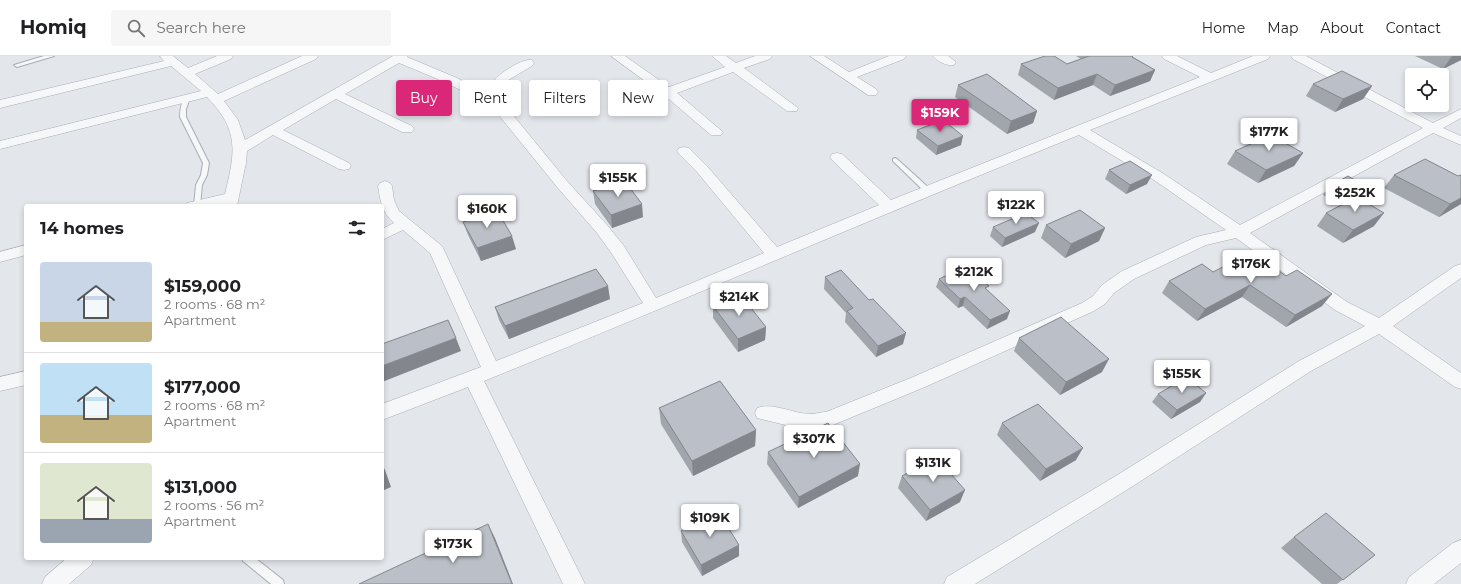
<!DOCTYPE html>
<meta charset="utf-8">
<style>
body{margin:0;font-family:Montserrat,sans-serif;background:#f6f6f6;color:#202124;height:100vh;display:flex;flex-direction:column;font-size:15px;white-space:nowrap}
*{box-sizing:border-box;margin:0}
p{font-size:13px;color:#757577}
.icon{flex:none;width:22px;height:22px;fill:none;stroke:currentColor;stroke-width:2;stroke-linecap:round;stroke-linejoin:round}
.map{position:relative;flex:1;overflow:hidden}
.panel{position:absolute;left:24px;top:148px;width:360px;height:356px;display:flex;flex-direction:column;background:#fff;border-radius:4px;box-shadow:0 2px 6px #0003}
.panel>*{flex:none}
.top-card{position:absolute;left:396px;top:24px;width:380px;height:36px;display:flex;gap:8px}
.buttons{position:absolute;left:1405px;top:12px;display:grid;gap:8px}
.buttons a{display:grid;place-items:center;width:44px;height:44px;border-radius:4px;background:#fff;box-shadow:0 2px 6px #0003;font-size:20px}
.price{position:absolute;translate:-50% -34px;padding:0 9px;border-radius:4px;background:#fff;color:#222;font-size:13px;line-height:26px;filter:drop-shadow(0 1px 2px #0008)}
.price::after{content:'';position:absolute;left:50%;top:24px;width:12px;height:9px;margin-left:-6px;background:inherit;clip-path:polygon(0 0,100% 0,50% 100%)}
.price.active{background:#db2777;color:#fff}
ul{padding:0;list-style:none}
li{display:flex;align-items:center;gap:12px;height:100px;padding:0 16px}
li+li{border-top:1px solid #e0e0e0}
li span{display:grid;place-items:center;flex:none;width:112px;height:80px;border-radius:4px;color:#555}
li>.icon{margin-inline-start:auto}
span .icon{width:48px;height:48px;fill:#fffc;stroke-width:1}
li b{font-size:17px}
h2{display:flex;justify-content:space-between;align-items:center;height:48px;padding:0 16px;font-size:17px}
.chip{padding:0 14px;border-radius:4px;background:#fff;box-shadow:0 2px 6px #0003;font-size:14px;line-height:36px}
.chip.active{background:#db2777;color:#fff}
header{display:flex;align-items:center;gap:24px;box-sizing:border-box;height:56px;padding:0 20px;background:#fff;border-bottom:1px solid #e0e0e0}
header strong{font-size:19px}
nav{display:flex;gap:22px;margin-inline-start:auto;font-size:14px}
.search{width:280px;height:36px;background:#f6f6f6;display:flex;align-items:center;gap:10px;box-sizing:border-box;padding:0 14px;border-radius:4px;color:#757577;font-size:15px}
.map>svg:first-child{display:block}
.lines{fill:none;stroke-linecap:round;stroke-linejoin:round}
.lane-casing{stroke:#a8adb5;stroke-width:2}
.street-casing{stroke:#a8adb5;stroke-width:1}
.lane{fill:#f6f7f9;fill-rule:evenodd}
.street{fill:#f6f7f9;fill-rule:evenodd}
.wall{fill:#a1a5ac}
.shaded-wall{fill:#83868c}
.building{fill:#bbc0c8;stroke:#83868c}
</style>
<header>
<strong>Homiq</strong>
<div class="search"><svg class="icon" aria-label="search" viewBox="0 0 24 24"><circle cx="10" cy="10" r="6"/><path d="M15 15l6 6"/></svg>Search here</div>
<nav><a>Home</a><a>Map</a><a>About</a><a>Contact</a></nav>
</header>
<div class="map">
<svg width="1461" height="528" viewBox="0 0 1461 528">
<rect width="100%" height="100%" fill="#e3e6eb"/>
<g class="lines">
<defs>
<path id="lane" d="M44,0H54L17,11L14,9Z
M187,40L190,42L186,53V61L209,107L207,119L202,129L200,150L194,149L196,129L201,119L203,107L180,61C180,54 181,44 187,40Z
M895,102L897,103L930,133L931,135L930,137H926L893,105V103Z
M242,502H255L283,524L284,528H271L243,505Z"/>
<path id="street" d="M160,0H173L188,12L217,0H233L231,3L195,18L218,38L302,0H318L316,3L224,45L238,64L245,84L393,0H408L407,1L457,22L493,41C492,38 491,34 491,31C492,20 523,2 532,4L534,7L532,10L505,26L503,31L508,53L567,125L607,169L624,190L656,242L764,197L697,116L679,98L677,95L679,92L684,91L689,92L707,110L777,191L879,149L832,104L830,101L832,98L837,97L842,98L891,144L1200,21L1164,3L1162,0H1177L1211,17L1253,0H1270L1268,3L1090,74L1164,118L1240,169L1423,72L1293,3L1291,0H1306L1433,67L1461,53V62L1443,72L1461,80V89L1433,77L1250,177L1347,246L1379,262L1455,210L1461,208V222L1393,270L1461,317V333L1455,331L1379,278L1311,315L1133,430L975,528H944L947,521L1119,418L1299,305L1365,270L1335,254L1236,182L1206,189L1134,223L1114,237L1105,248L1094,255L925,331L828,371L812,374L802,373L757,362L755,357L757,352C774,346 793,358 810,358C816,358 821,356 826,356L913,321L1082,247L1093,240L1102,229L1122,215L1196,181L1226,174L1154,124L1079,79C880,159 682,245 484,325L585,528H563L468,331L382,364V348L481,311L430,197L403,174L382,184V173L394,167C382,157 380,144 378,130L380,127L385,125L390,127L392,130L394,144L399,155L442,190L444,194L496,305L643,247L612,198L597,177L557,131L497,57C468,34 433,21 399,7L345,38L412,70L414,73L412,76H402L336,43L283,74L349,107L351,110L349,113L344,114L339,113L273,79L247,95L246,107L237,150H223V148L213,150H185L187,147L225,138C235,96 240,75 207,41L0,93V85L201,35L171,10L0,52V44L164,5Z
M611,0H625L669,31L725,11L712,0H726L736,7L755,0H772L770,3L744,12L798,52L797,55H787L733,16L677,37L723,76L721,79H711L664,39Z
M810,0H824L849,16L889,0H906L904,3L857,21L876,33L878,36L876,39H868Z
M933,0H948L956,6L954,9C947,10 938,6 933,0Z
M26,189V199L0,206V196Z
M26,315V329L0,335V321Z
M1461,484V507L1434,528H1406L1409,521L1453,487Z
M67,502H94L91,509L69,528H42L45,521Z"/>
</defs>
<!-- lane casing -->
<use href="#lane" class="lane-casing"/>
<!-- street casing -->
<use href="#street" class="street-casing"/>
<!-- lane -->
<use href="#lane" class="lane"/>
<!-- street -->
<use href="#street" class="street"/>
</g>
<!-- wall -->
<path class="wall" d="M1076,0H1133V1L1155,14L1150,25L1110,40L1093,29L1054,44L1018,19L1021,8H1067L1081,3Z
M1415,0H1461V4L1443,13Z
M1313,28L1372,30L1363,43L1335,56L1306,40Z
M958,29L1037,55L1033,67L1007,78L955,41Z
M917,74L961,89L936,99L916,82Z
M1235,95L1303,97L1294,110L1258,127L1227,108Z
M1109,114L1147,128L1126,138L1105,123Z
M1394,119L1458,120L1461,119V148L1439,161L1384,132Z
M1330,130L1370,146L1368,147L1374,170L1343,187L1317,170L1326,157L1341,149L1323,139Z
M593,135L643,161L612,172L595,148Z
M463,166L516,193L481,205L468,179Z
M1046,169L1105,172L1099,185L1065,202L1041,182Z
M993,171L1035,176L1002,191L990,180Z
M1213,216L1322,250L1286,271L1242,241L1197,265L1162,237L1169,225Z
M825,221L903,288L876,301L845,266L846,257L824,233Z
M939,223L988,234L1007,263L987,273L963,250L958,252L936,231Z
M610,243L509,283L499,264L495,251Z
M713,250L766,271L765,284L738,296L713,262Z
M1019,282L1102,316L1060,339L1014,295Z
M1206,337L1200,346L1171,363L1152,346L1158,338Z
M659,352L756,374L755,390L693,420L661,368Z
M1002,367L1076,404L1040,425L997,379Z
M768,396L858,420L798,452L767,408Z
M902,420L960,446L926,465L898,432Z
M681,475L739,500L702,520L682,486Z
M1294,481L1375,499L1337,528H1322L1281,492Z"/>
<!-- shaded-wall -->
<path class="shaded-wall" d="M1452,0H1461V4L1443,13Z
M1155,14L1150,25L1110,40L1115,29Z
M1097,18L1093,29L1054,44L1058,32Z
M1372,30L1363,43L1335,56L1343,43Z
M1037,55L1033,67L1007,78L1011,65Z
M963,80L961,89L936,99L938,90Z
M1303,97L1294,110L1258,127L1266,114Z
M1152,119L1147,128L1126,138L1130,129Z
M1377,137L1370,146L1352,156L1358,147Z
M1461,142V148L1439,161L1450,148Z
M642,148L643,161L612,172L611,159Z
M1384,157L1374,170L1343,187L1353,174Z
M1039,167L1035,176L1002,191L1005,182Z
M1105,172L1099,185L1065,202L1071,188Z
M512,180L516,193L481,205L477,192Z
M1250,229L1242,241L1197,265L1205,253Z
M608,230L610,243L509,283L505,270Z
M1332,238L1322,250L1286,271L1295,259Z
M965,241L963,250L958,252L960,243Z
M1010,255L1007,263L987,273L990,264Z
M766,271L765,284L738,296V283Z
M906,277L903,288L876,301L878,290Z
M456,282L461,295L382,326V310Z
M1109,303L1102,316L1060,339L1066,326Z
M1206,337L1200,346L1171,363L1177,354Z
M756,374L755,390L693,420L692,405Z
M1083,392L1076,404L1040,425L1046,413Z
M382,408L385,414L391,431L382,435Z
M860,408L858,420L798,452L799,441Z
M965,434L960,446L926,465L930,454Z
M488,468L495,482L513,528H512Z
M739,489V500L702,520L701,509Z"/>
<!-- building -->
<path class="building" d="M1045,0H1054L1067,8L1089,0H1133L1132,1L1155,14L1115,29L1097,18L1058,32L1021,8Z
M1342,15L1372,30L1343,43L1313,28Z
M987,18L1037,55L1011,65L958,29Z
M943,64L963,80L938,90L917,74Z
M1271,79L1303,97L1266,114L1235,95Z
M1425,103L1458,120L1461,119V142L1450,148L1394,119Z
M1130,105L1152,119L1130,129L1109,114Z
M1348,120L1377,137L1363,144L1357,141L1353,143L1330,130Z
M624,124L642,148L611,159L593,135Z
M1357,141L1384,157L1353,174L1326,157Z
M497,154L512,180L477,192L463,166Z
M1080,154L1105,172L1071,188L1046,169Z
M1026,157L1039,167L1005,182L993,171Z
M1252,196L1286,220L1297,214L1332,238L1295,259L1250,229L1205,253L1169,225L1202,208L1213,216Z
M966,210L989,230L985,232L1010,255L990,264L965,241L960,243L939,223Z
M596,213L608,230L505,270L495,251Z
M841,214L869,244L873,243L906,277L878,290L847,255L853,252L825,221Z
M740,238L766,271L738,283L713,250Z
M1061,261L1109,303L1066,326L1019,282Z
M448,264L456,282L382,310V288Z
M1187,321L1206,337L1177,354L1158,338Z
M720,325L756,374L692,405L659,352Z
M1038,348L1083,392L1046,413L1002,367Z
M828,367L860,408L799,441L768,396Z
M936,401L965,434L930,454L902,420Z
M718,455L739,489L701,509L681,475Z
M1326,457L1375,499L1343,524L1294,481Z
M488,468L512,528H359Z"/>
</svg>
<div class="buttons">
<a><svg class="icon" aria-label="locate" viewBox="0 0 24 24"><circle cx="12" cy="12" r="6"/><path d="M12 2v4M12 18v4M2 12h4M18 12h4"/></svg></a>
</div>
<b class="price active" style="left:940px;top:77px">$159K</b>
<b class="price" style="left:1269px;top:96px">$177K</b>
<b class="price" style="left:618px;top:142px">$155K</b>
<b class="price" style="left:1355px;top:157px">$252K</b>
<b class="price" style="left:1016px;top:169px">$122K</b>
<b class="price" style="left:487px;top:173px">$160K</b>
<b class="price" style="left:1251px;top:228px">$176K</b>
<b class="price" style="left:974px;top:236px">$212K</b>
<b class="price" style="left:739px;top:261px">$214K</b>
<b class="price" style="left:1182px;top:338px">$155K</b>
<b class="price" style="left:814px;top:403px">$307K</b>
<b class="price" style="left:933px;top:427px">$131K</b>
<b class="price" style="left:710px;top:482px">$109K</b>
<b class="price" style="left:453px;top:508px">$173K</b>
<div class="top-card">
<a class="chip active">Buy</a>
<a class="chip">Rent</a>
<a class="chip">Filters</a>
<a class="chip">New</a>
</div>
<section class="panel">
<h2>14 homes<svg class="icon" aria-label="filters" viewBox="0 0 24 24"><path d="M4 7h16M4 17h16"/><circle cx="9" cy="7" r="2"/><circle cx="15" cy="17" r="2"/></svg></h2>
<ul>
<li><span style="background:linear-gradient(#c9d6e8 75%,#c2b280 0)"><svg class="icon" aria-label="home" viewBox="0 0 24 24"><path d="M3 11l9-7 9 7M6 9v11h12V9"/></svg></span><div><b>$159,000</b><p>2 rooms · 68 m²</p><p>Apartment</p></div></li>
<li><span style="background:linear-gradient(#bfe0f5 65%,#c2b280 0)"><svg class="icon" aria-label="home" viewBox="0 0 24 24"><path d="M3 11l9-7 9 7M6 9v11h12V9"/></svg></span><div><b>$177,000</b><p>2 rooms · 68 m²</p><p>Apartment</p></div></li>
<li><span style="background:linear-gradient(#dfe7d0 70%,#9aa5b1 0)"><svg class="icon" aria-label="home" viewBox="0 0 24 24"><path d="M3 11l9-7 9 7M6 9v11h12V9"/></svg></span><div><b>$131,000</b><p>2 rooms · 56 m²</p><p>Apartment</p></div></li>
</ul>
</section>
</div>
